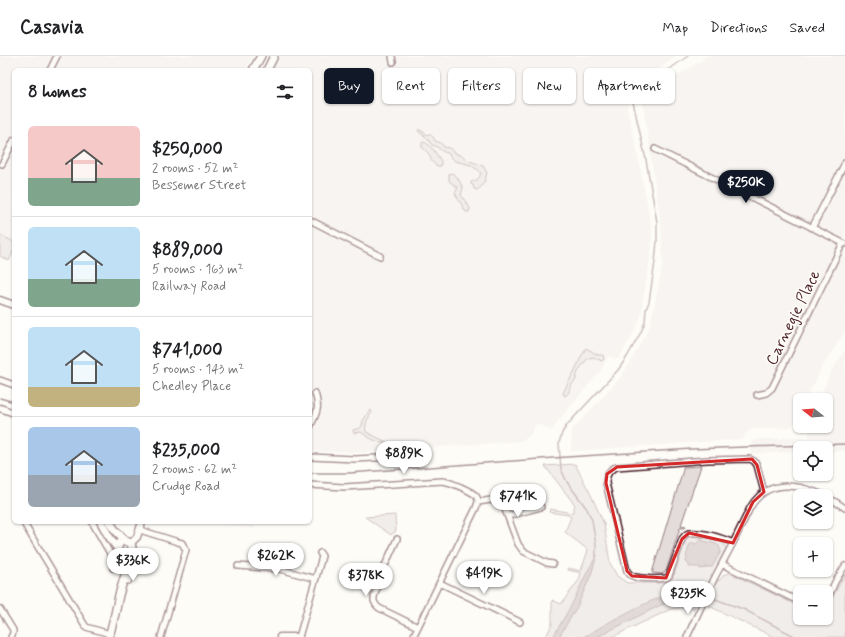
<!DOCTYPE html>
<meta charset="utf-8">
<style>
body{margin:0;font-family:Mynerve,sans-serif;background:#f2f2f2;color:#202124;height:100vh;display:flex;flex-direction:column;font-size:15px;white-space:nowrap}
*{box-sizing:border-box;margin:0}
p{font-size:13px;color:#757577}
.icon{flex:none;width:22px;height:22px;fill:none;stroke:currentColor;stroke-width:2;stroke-linecap:round;stroke-linejoin:round}
.map{position:relative;flex:1;overflow:hidden}
.drawer{position:absolute;left:12px;top:12px;width:300px;height:456px;display:flex;flex-direction:column;background:#fff;border-radius:6px;box-shadow:0 1px 3px #0004}
.drawer>*{flex:none}
.top-card{position:absolute;left:324px;top:12px;width:380px;height:36px;display:flex;gap:8px}
.needle{width:26px;rotate:287deg}
.controls{position:absolute;left:793px;top:337px;display:grid;gap:8px}
.controls a{display:grid;place-items:center;width:40px;height:40px;border-radius:6px;background:#fff;box-shadow:0 1px 3px #0004;font-size:20px}
.price{position:absolute;translate:-50% -34px;padding:0 9px;border-radius:14px;background:#fff;color:#222;font-size:13px;line-height:26px;filter:drop-shadow(0 1px 2px #0008)}
.price::after{content:'';position:absolute;left:50%;top:24px;width:12px;height:9px;margin-left:-6px;background:inherit;clip-path:polygon(0 0,100% 0,50% 100%)}
.price.active{background:#111827;color:#fff}
ul{padding:0;list-style:none}
li{display:flex;align-items:center;gap:12px;height:100px;padding:0 16px}
li+li{border-top:1px solid #e0e0e0}
li span{display:grid;place-items:center;flex:none;width:112px;height:80px;border-radius:6px;color:#555}
li>.icon{margin-inline-start:auto}
span .icon{width:48px;height:48px;fill:#fffc;stroke-width:1}
li b{font-size:17px}
h2{display:flex;justify-content:space-between;align-items:center;height:48px;padding:0 16px;font-size:17px}
.pill{padding:0 14px;border-radius:6px;background:#fff;box-shadow:0 1px 3px #0004;font-size:14px;line-height:36px}
.pill.active{background:#111827;color:#fff}
header{display:flex;align-items:center;gap:24px;box-sizing:border-box;height:56px;padding:0 20px;background:#fff;border-bottom:1px solid #e0e0e0}
header strong{font-size:19px}
nav{display:flex;gap:22px;margin-inline-start:auto;font-size:14px}
.map>svg:first-child{display:block}
.built{fill:#f0ece8}
.green{fill:#e3dcda;stroke:#967e82}
.water{fill:#c0b1b1;stroke:#91777b}
.lines{fill:none;stroke-linecap:round;stroke-linejoin:round}
.stream{stroke:#91777b;stroke-width:1.5}
.minor-casing{stroke:#4a1f2b;stroke-width:8}
.tertiary-casing{stroke:#4a1f2b;stroke-width:9}
.secondary-casing{stroke:#4a1f2b;stroke-width:10}
.minor{stroke:#fdfcf7;stroke-width:5}
.tertiary{stroke:#fdfcf7;stroke-width:6}
.secondary{stroke:#fdfcf7;stroke-width:7}
.rail{stroke:#4a1f2b;stroke-width:1.5}
.marked{fill:none;stroke:#d62828;stroke-width:3;stroke-linejoin:round}
.labels{text-anchor:middle;stroke-width:3;stroke-linejoin:round;paint-order:stroke}
.street-label{font-size:16px;fill:#4a1f2b;stroke:#fdfcf7}
</style>
<header>
<strong>Casavia</strong>
<nav><a>Map</a><a>Directions</a><a>Saved</a></nav>
</header>
<div class="map">
<svg width="845" height="581" viewBox="0 0 845 581">
<rect width="100%" height="100%" fill="#fdfcf7"/>
<filter id="ink" filterUnits="userSpaceOnUse"><feTurbulence type="fractalNoise" baseFrequency=".025" numOctaves="2"/><feDisplacementMap in="SourceGraphic" scale="8" xChannelSelector="R" yChannelSelector="G"/><feConvolveMatrix kernelMatrix="1 2 1 2 8 2 1 2 1" color-interpolation-filters="sRGB"/></filter>
<g filter="url(#ink)">
<!-- built -->
<path class="built" d="M0,0H253L245,14H14V186L0,179Z
M281,0H676L634,31L629,42L627,53L636,91L652,174L651,196L640,263L632,280L618,303L608,300L601,314L557,366L553,373L551,374L536,367L530,379L525,383L520,385L399,394L363,396L310,395V14H273Z
M706,0H845V275L822,311L806,344H800V358L795,367L789,372L752,373L745,378L743,383L571,395L572,374L621,321L630,307L650,270L663,208L661,169L642,40L703,4Z
M845,294V395H826V392H800V395L751,398L753,385L763,383H782L786,381L809,382V370H826V344H821L823,340L821,338L832,314Z
M220,466H256L254,472L220,468Z"/>
<!-- green -->
<path class="green" d="M418,74H420L428,79L429,78C433,80 434,82 435,85L441,87L444,91L450,92L453,96L464,101L466,104L470,105L483,110L487,117C485,124 483,132 476,134L474,133L473,129L471,128V126C475,125 482,122 480,116C479,114 474,112 471,109L455,105L451,102L448,97C440,96 439,90 432,89L426,81L419,76Z
M424,86C431,89 437,99 441,105V110H437C431,106 431,104 429,98L422,91V87Z
M452,117L457,121L463,132L461,139L470,152L469,156H466L456,139L455,137L458,132L449,125V118Z
M0,179L14,186V194L9,205L0,200Z
M586,292L598,299H603L604,303L602,305L593,301L587,303C583,309 576,315 576,324C568,330 571,337 565,340L563,338L564,335L579,306L580,303Z
M371,354L372,356C371,358 370,359 369,361C366,366 365,370 366,376L391,388L395,387H396L397,388L396,390L390,391L388,389L374,384L368,381L361,376L355,377L353,376V374L357,373H359L362,370L363,365L369,355Z
M575,408L591,439L604,468L610,507L617,520L627,527H666L669,525L674,519L686,484C688,482 688,481 691,481C699,479 716,485 724,488L726,492L721,502L712,521L719,525L725,518L730,517L800,551V562H826V554L845,518V581H774L709,550L710,548L698,542L694,553L690,551L671,553L612,581H546L552,568V544L561,548L579,524L581,517L568,514V512L581,515L588,494L565,476L571,461L568,459L549,456L550,453L572,457L575,449L545,410Z
M701,410L681,469L686,470L685,472H680L666,515L662,518L652,517L683,414V411Z
M395,459L396,475L391,479L365,461Z"/>
<!-- water -->
<path class="water" d="M700,484L716,488L719,490L721,495L712,511H706V512L700,513V511H689V508L686,506L687,501H686L690,486L696,488Z
M597,499L591,519L577,551L559,581H553L572,548L587,516Z
M683,535L696,536L699,541H690L675,544L661,549L597,581H583C614,564 648,542 683,535Z"/>
<g class="lines">
<!-- stream -->
<path class="stream" d="M596,500V489L592,464L587,453L567,426L561,413L559,387L562,377L567,369L618,314L627,301L641,276L645,266L646,253L649,246L655,206L657,185V166L646,104L633,46L634,40L637,36L688,0
M697,538H701L743,553L796,581"/>
<defs>
<path id="minor" d="M392,0L393,6
M50,14L57,0
M655,93L845,188
M2,108L14,84
M310,164L380,200
M812,172L845,107
M0,324L14,329
M757,339L766,337L772,332L843,187
M310,371C317,356 320,353 315,337
M310,401L355,403L395,401
M310,429L344,431L443,425C450,426 472,435 476,440C478,442 478,443 478,446
M478,446C486,445 498,441 503,448L518,488L523,495L547,507L553,508
M508,460L541,451
M23,466L86,571L110,578
M92,466L112,501L114,505L113,512
M140,474L178,486L182,487L186,494L161,581
M397,483L382,516L374,541V545L376,549L379,552L418,571
M733,487C723,482 701,475 689,477C686,477 684,480 682,483L670,517L669,520L666,522C658,523 643,523 635,521C631,520 629,518 627,515L606,427C606,419 609,413 617,411L707,404L750,403L754,405L757,409L764,436
M722,508L800,546
M238,510L280,513L316,523
M440,527L520,566
M826,546L835,526L845,510
M0,553L13,574V577L11,581
M299,581L321,504L322,500L320,497
M413,581L476,452L478,446
M687,581L715,521L733,487L750,452C771,414 818,433 845,452"/>
<path id="tertiary" d="M0,244L14,249
M0,352L14,357
M130,488L137,481L142,466
M280,581H299"/>
<path id="secondary" d="M253,14L261,0
M267,14L274,0
M101,466L108,479L118,493
M110,466L115,474L127,486
M118 492a7 7 0 1 1 14 0a7 7 0 1 1-14 0Z
M128,524L131,509V494
M109,581L115,558L119,539L125,519V508L119,496"/>
</defs>
<!-- minor casing -->
<use href="#minor" class="minor-casing"/>
<!-- tertiary casing -->
<use href="#tertiary" class="tertiary-casing"/>
<!-- secondary casing -->
<use href="#secondary" class="secondary-casing"/>
<!-- minor -->
<use href="#minor" class="minor"/>
<!-- tertiary -->
<use href="#tertiary" class="tertiary"/>
<!-- secondary -->
<use href="#secondary" class="secondary"/>
<!-- rail -->
<path class="rail" d="M0,342L14,346
M310,417H349L567,401L692,393L745,391L845,388"/>
</g>
</g>
<!-- marked area -->
<path d="M0 0H845V581H0ZM752,403L757,409L764,436L753,446L733,487L689,477L682,483L666,522L632,520L627,515L606,427L607,418L617,411Z" fill="#fdfcf7" fill-opacity=".55" fill-rule="evenodd"/>
<path class="marked" d="M752,403L757,409L764,436L753,446L733,487L689,477L682,483L666,522L632,520L627,515L606,427L607,418L617,411Z"/>
<g class="labels">
<!-- street labels -->
<g class="street-label">
<text transform="translate(792 261) rotate(-64)" y="6">Carnegie Place</text>
</g>
</g>
</svg>
<div class="controls">
<a><svg class="needle" viewBox="-14 -14 28 28"><path d="M0-13l5 13h-10z" fill="#e53935"/><path d="M0 13l5-13h-10z" fill="#757577"/></svg></a>
<a><svg class="icon" aria-label="locate" viewBox="0 0 24 24"><circle cx="12" cy="12" r="6"/><path d="M12 2v4M12 18v4M2 12h4M18 12h4"/></svg></a>
<a><svg class="icon" aria-label="layers" viewBox="0 0 24 24"><path d="M12 4l9 5-9 5-9-5zM3 14l9 5 9-5"/></svg></a>
<a>+</a>
<a>−</a>
</div>
<b class="price active" style="left:746px;top:148px">$250K</b>
<b class="price" style="left:404px;top:419px">$889K</b>
<b class="price" style="left:518px;top:462px">$741K</b>
<b class="price" style="left:276px;top:521px">$262K</b>
<b class="price" style="left:133px;top:526px">$336K</b>
<b class="price" style="left:484px;top:539px">$419K</b>
<b class="price" style="left:366px;top:541px">$378K</b>
<b class="price" style="left:688px;top:559px">$235K</b>
<div class="top-card">
<a class="pill active">Buy</a>
<a class="pill">Rent</a>
<a class="pill">Filters</a>
<a class="pill">New</a>
<a class="pill">Apartment</a>
</div>
<section class="drawer">
<h2>8 homes<svg class="icon" aria-label="filters" viewBox="0 0 24 24"><path d="M4 7h16M4 17h16"/><circle cx="9" cy="7" r="2"/><circle cx="15" cy="17" r="2"/></svg></h2>
<ul>
<li><span style="background:linear-gradient(#f6c9c9 65%,#7fa58c 0)"><svg class="icon" aria-label="home" viewBox="0 0 24 24"><path d="M3 11l9-7 9 7M6 9v11h12V9"/></svg></span><div><b>$250,000</b><p>2 rooms · 52 m²</p><p>Bessemer Street</p></div></li>
<li><span style="background:linear-gradient(#bfe0f5 65%,#7fa58c 0)"><svg class="icon" aria-label="home" viewBox="0 0 24 24"><path d="M3 11l9-7 9 7M6 9v11h12V9"/></svg></span><div><b>$889,000</b><p>5 rooms · 163 m²</p><p>Railway Road</p></div></li>
<li><span style="background:linear-gradient(#bfe0f5 75%,#c2b280 0)"><svg class="icon" aria-label="home" viewBox="0 0 24 24"><path d="M3 11l9-7 9 7M6 9v11h12V9"/></svg></span><div><b>$741,000</b><p>5 rooms · 143 m²</p><p>Chedley Place</p></div></li>
<li><span style="background:linear-gradient(#a9c7e8 60%,#9aa5b1 0)"><svg class="icon" aria-label="home" viewBox="0 0 24 24"><path d="M3 11l9-7 9 7M6 9v11h12V9"/></svg></span><div><b>$235,000</b><p>2 rooms · 62 m²</p><p>Crudge Road</p></div></li>
</ul>
</section>
</div>
